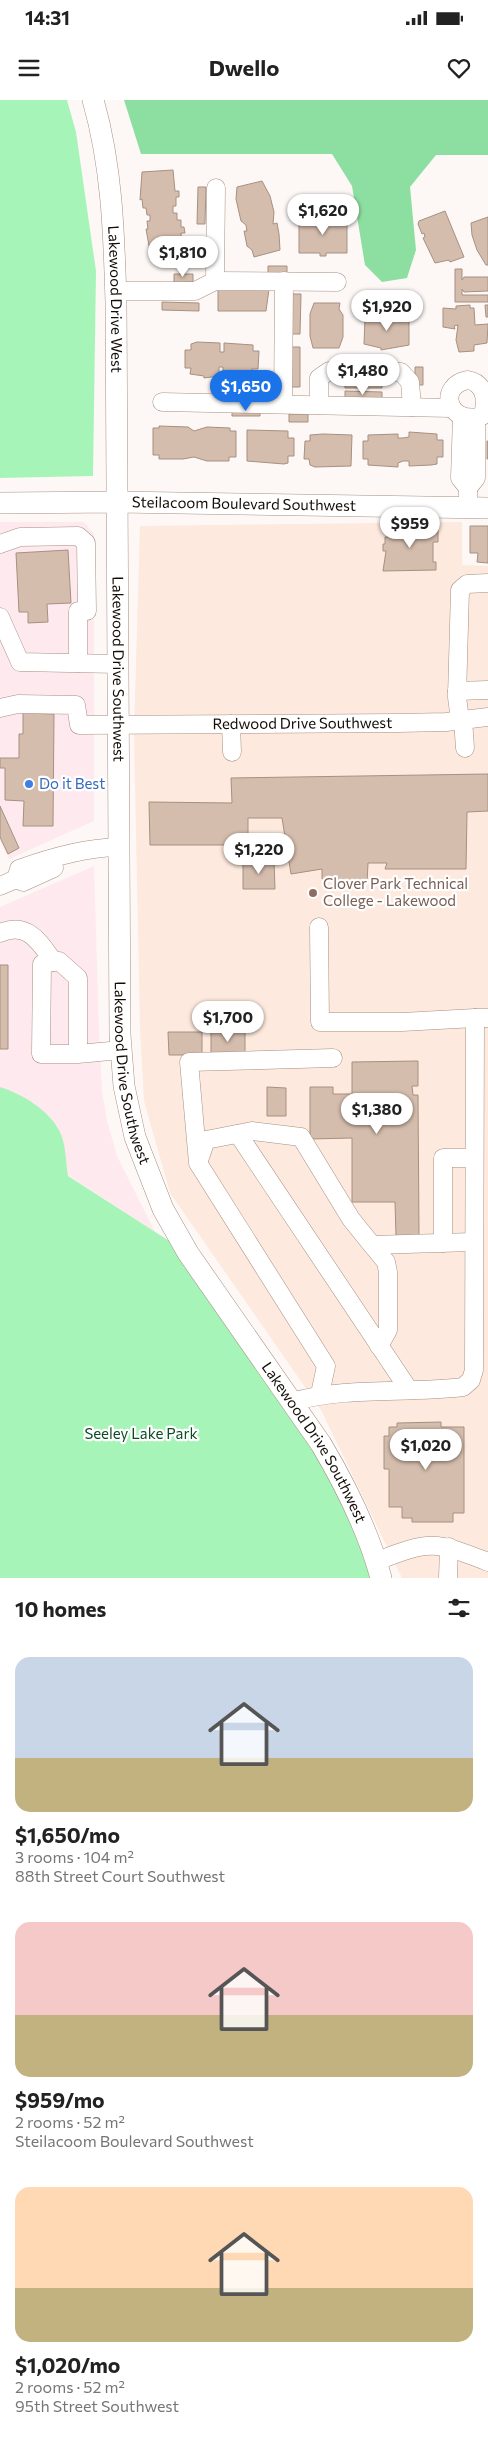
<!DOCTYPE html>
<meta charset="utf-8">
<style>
body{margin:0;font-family:Commissioner,sans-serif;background:#f6f6f6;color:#222;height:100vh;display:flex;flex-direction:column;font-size:19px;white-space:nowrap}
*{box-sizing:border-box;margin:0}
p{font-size:16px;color:#767676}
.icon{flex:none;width:28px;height:28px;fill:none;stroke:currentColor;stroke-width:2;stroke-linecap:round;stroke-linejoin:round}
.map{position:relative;height:1478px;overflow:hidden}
.panel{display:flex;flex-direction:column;background:#fff;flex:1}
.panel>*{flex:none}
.price{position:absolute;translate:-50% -42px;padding:0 11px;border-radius:18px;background:#fff;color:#222;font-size:16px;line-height:32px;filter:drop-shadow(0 1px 2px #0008)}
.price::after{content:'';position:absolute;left:50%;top:30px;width:15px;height:11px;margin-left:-8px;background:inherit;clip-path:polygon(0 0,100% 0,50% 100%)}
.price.active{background:#1a73e8;color:#fff}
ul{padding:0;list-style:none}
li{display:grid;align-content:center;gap:10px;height:265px;padding:0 15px}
li span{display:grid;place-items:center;height:155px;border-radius:15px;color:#555}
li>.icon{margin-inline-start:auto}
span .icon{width:90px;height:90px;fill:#fffc;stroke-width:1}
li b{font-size:21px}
h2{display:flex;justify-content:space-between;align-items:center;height:60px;padding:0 15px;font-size:21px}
.status{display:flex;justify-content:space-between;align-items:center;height:35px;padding:0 25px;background:#fff;direction:ltr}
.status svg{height:14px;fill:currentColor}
header{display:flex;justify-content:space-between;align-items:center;height:65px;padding:0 15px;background:#fff;font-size:22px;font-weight:700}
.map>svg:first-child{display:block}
.commercial{fill:#fee9ee}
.built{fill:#fde9dd}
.green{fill:#a7f4b9}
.forest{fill:#8cdfa1}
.building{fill:#d5bdad;stroke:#a69081}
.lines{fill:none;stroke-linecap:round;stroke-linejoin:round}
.minor-casing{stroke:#a79081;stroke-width:19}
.major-casing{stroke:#a79081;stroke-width:22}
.minor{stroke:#fff;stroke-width:18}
.major{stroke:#fff;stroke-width:21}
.shop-dot{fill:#3f7fe0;stroke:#fff;stroke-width:2}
.education-dot{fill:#8d6e63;stroke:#fff;stroke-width:2}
.labels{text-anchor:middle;stroke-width:4.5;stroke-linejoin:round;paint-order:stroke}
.street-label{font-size:15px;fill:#130c07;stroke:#fff}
.shop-label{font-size:15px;fill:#366cbe;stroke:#fff;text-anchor:start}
.education-label{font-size:15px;fill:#785e54;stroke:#fff;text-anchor:start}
.park-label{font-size:15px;fill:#0c4b24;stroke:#fff}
</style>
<div class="status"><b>14:31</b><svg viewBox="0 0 49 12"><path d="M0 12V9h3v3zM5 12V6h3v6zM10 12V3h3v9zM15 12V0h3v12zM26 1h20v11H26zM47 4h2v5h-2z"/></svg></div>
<header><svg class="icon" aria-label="menu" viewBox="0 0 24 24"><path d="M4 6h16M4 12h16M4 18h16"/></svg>Dwello<svg class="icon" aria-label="heart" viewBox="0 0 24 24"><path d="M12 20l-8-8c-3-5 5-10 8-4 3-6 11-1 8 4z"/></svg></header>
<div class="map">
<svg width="488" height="1478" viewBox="0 0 488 1478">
<rect width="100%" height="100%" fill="#fdf8f5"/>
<!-- commercial -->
<path class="commercial" d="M0,422H84L94,434V721L9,759L0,741Z
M94,766L99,931L102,991L107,1021L117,1056L155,1132L28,1049L0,1037V807Z"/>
<!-- built -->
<path class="built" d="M462,422V465L488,466V1478H402L321,1310L170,1093L144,1001L140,930L134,633L140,426Z"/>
<!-- green -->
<path class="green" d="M0,0H67L76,32L96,171L93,376L0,378Z
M0,987C23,994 54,1013 62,1037C66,1049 66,1064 68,1076L188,1153L321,1344L381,1478H0Z"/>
<!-- forest -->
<path class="forest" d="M124,0H488V55H436L410,87L416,150L407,178L382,182L365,165L352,86L332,54H141Z"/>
<!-- building -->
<path class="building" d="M173,70L175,91H179V97H176V106H173V113H177V120H181V127H184L185,133H181L182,155L151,157L146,129H148L147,121H150V115H147L146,108H143L142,99L140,100L142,72Z
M262,81L270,96L274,112L273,124L277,123L279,134L280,150L254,157L252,150L247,146L244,131H247L246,125L241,121L236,99L237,87Z
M198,87H206L205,124H197Z
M445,111L464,157L450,162L449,160L435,163L423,138L425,137L424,133L422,134L418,124L419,121Z
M488,117V165H486L477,150L472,135L471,123Z
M299,119L347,120V153H326V156H320V153H299Z
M268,166H287V175L268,174Z
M455,169H462V180L464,177H488V191L464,192L462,189V195H488V202H455Z
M174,174H193V182L174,183Z
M218,188L269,189L266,211H218Z
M289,194H301L300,234H289Z
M162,202L199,203V211L162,210Z
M314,203H340L339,209L343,215V237L339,248H313L310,236V214Z
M470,205V208H474L475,225L488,224L487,243L474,245V251L459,252L456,240L458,225L454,226L455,229L443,227V208L456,209V206Z
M485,205H488V217H486Z
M376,215L409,219V245L381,250V248L364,244L365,218Z
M197,242L220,243V252H224V243L253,245V251H259L258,269H252V275L237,276V278L223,276V267H219V276L204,278V276L190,274L191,268H185V250H191V244Z
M289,247H300V287H288Z
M342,257H369V265H341Z
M415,267H423V285H415Z
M345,279H382V288H345Z
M345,291L382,292V301H345Z
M232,308H260V316H232Z
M289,314H308V322H289Z
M159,326L188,327L194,331L207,327L230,328V331H236V357H229V361H207L194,357L183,359H159V355H153V328H159Z
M247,330L288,331V338H294V356H288V363L284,364L247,361Z
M409,332L437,334V340H443V357H437V364L431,365L409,366V361H403L398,363V367L368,365V359H363V341H368V335L398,334V338H403L409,337Z
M323,334L352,335L351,366L315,367L310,365L309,359H304L305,341H310V335Z
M487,341H488V359H487Z
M470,426H488V463L477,462L478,453H470Z
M433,427L434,431L438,430V442H433V462H436V470L383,471L386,451H383V444H385V437H388V428Z
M68,450L71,503L47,504L48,522L28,523V512H19L16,453Z
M23,613L54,614L53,726H23L24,701L5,700V668H0V658H19V634H23Z
M488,674V711L467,712L466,769H385L387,763H368L367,783L322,779V769L291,774L282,718H248V745H150L149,702L232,703L231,678Z
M0,706L19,748L8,754L0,737Z
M243,761H274L275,789H243Z
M0,865H8V949H0Z
M245,931V955H211V932Z
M168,932H202V955H169Z
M418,961V986H412L413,995H418L419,1136H396L395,1102H352V1038L310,1039V987H333V994H352V962Z
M267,987L286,988V1016H267Z
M441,1322V1327H464V1413H453V1422H412V1418H402V1407H389V1369H384V1336H389V1327H397V1323Z"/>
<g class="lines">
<defs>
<g id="minor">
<path d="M215,181L216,88"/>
<path d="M116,191H195L215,181L337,182"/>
<path d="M468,280C485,283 488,302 482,316C447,326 437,285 468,280Z"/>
<path d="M162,302L451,308"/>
<path d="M283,304L284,181"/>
<path d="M319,305V278L329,271L401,272L410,282L412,307"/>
<path d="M462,316L460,378L468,388V408"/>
<path d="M468,388L476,378V318"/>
<path d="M0,444L20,437L78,436L86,443L87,511H78V563"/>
<path d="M0,517L20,562L117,564"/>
<path d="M457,591L488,590"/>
<path id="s1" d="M0,608L18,604L76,605L79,625L398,623L446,622L488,617"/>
<path d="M460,620L457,597L460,490L467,484L488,483"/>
<path d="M463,620L465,648"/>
<path d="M231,624L232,652"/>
<path d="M16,779L19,769C49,758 85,748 118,747"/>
<path d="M0,786L16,779L23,782L54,768"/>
<path d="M319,827L320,922H402L475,918"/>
<path d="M0,833C28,821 39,842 54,862"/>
<path d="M78,954V878L59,861L42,864L41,954H78L121,950"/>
<path d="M238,1034L409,1290"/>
<path d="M199,1060L206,1040L252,1031L301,1037L351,1119L372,1145L473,1142"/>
<path d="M443,1143V1058H474"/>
<path d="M372,1145L386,1162L388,1172V1230L379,1246"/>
<path d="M320,1294L326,1266L198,1063L189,962L333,958"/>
<path d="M291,1302C349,1286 405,1294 463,1287L471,1280L474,1270L475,918H488"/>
<path d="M377,1461C431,1440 434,1441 488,1462"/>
<path d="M448,1478L449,1447"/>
</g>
<g id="major">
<path id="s2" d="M93,0C112,66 114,133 116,202L120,935L124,986L135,1037L163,1109L188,1153L321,1344C346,1386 368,1430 381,1478"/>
<path id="s3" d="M0,403L118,402L488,408"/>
</g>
</defs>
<!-- minor casing -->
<use href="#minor" class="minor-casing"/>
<!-- major casing -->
<use href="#major" class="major-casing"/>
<!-- minor -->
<use href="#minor" class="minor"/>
<!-- major -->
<use href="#major" class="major"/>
</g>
<!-- markers -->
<circle class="shop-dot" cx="29" cy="684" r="5"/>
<circle class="education-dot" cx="313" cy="793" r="5"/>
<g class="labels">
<!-- street labels -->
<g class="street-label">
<text dy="5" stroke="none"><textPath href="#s2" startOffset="201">Lakewood Drive West</textPath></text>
<text dy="5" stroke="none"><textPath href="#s3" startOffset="244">Steilacoom Boulevard Southwest</textPath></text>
<text dy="5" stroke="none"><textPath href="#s2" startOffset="571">Lakewood Drive Southwest</textPath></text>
<text dy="5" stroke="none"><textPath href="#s1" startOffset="320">Redwood Drive Southwest</textPath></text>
<text dy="5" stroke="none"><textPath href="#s2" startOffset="976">Lakewood Drive Southwest</textPath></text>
<text dy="5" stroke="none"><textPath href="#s2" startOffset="1396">Lakewood Drive Southwest</textPath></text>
</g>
<!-- shop labels -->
<g class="shop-label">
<text x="39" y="689">Do it Best</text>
</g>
<!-- education labels -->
<g class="education-label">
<text x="323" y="789">Clover Park Technical<tspan x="323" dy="17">College - Lakewood</tspan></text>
</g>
<!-- park labels -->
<g class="park-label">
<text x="141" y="1339">Seeley Lake Park</text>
</g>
</g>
</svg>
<b class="price" style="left:323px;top:136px">$1,620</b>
<b class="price" style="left:183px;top:178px">$1,810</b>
<b class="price" style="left:387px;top:232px">$1,920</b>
<b class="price" style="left:363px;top:296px">$1,480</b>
<b class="price active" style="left:246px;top:312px">$1,650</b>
<b class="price" style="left:410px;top:449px">$959</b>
<b class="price" style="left:259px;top:775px">$1,220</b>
<b class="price" style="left:228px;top:943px">$1,700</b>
<b class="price" style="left:377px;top:1035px">$1,380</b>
<b class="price" style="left:426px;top:1371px">$1,020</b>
</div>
<section class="panel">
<h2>10 homes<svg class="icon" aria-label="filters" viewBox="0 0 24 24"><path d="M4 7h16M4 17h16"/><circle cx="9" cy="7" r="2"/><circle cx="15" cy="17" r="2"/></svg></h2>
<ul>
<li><span style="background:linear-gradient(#c9d6e8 65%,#c2b280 0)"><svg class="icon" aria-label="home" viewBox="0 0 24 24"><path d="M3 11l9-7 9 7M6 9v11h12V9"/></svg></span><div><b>$1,650/mo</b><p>3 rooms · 104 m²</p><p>88th Street Court Southwest</p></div></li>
<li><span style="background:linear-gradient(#f6c9c9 60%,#c2b280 0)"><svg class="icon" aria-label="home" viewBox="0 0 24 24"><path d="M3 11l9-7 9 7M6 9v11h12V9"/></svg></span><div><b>$959/mo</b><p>2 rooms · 52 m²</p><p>Steilacoom Boulevard Southwest</p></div></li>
<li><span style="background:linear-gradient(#ffd9b3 65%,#c2b280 0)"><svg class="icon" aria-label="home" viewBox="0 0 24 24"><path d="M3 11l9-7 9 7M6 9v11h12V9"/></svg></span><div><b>$1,020/mo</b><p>2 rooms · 52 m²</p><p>95th Street Southwest</p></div></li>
</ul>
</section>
